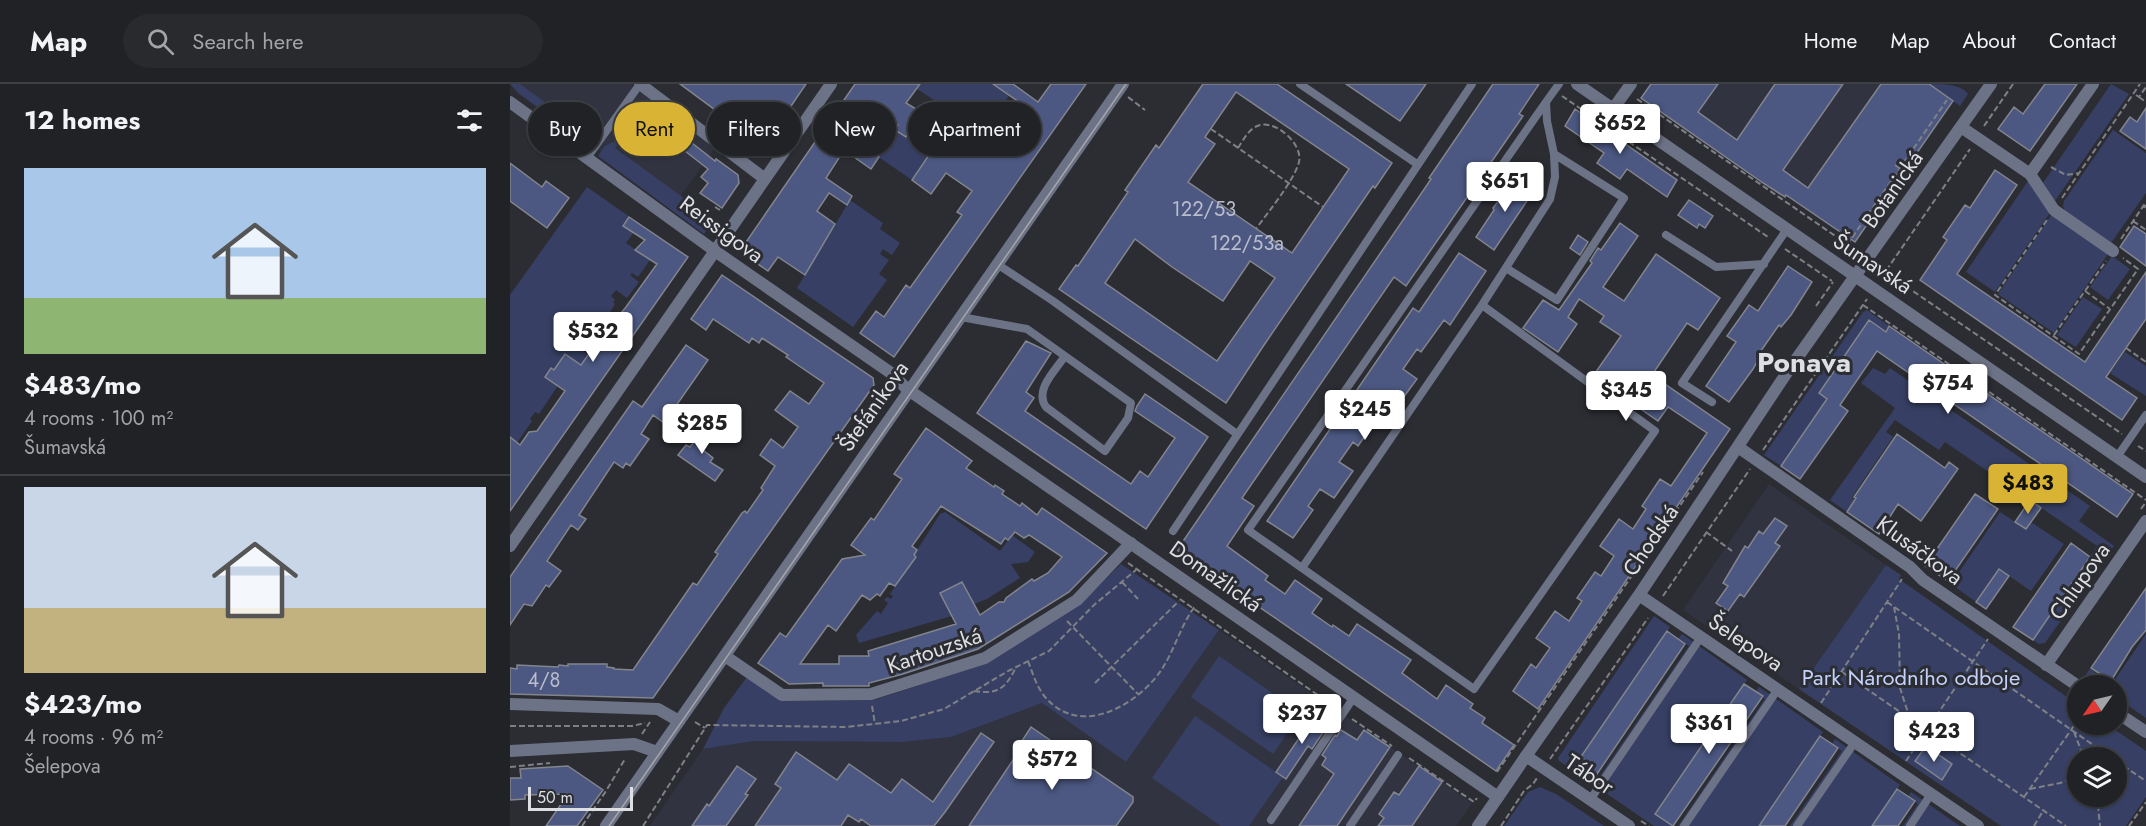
<!DOCTYPE html>
<meta charset="utf-8">
<style>
body{margin:0;font-family:Jost,sans-serif;background:#282a2e;color:#f1f3f6;height:100vh;display:flex;flex-direction:column;font-size:22px;white-space:nowrap}
*{box-sizing:border-box;margin:0}
p{font-size:20px;color:#a2a4a7}
.icon{flex:none;width:33px;height:33px;fill:none;stroke:currentColor;stroke-width:2;stroke-linecap:round;stroke-linejoin:round}
.map{position:relative;flex:1;overflow:hidden}
.side{display:flex;flex-direction:column;background:#202226;width:510px}
.side>*{flex:none}
.banner{position:absolute;left:18px;top:18px;width:570px;height:54px;display:flex;gap:12px}
.needle{width:39px;rotate:236deg}
.tools{position:absolute;left:1557px;top:591px;display:grid;gap:12px}
.tools a{display:grid;place-items:center;width:60px;height:60px;border-radius:50%;background:#202226;box-shadow:0 2px 4px #0004,0 0 0 2px #3d3f43;font-size:30px}
.scale{position:absolute;left:18px;bottom:15px;width:105px;box-sizing:border-box;padding-left:6px;border:3px solid #dedfe3;border-top:0;font-size:16px;line-height:21px;white-space:nowrap;color:#dedfe3;-webkit-text-stroke:4px #2b2d33;paint-order:stroke}
.price{position:absolute;translate:-50% -51px;padding:0 14px;border-radius:6px;background:#fff;color:#222;font-size:20px;line-height:39px;filter:drop-shadow(0 2px 3px #0008)}
.price::after{content:'';position:absolute;left:50%;top:36px;width:18px;height:14px;margin-left:-9px;background:inherit;clip-path:polygon(0 0,100% 0,50% 100%)}
.price.selected{background:#d9b434;color:#111}
ul{padding:0;list-style:none}
li{display:grid;align-content:center;gap:12px;height:318px;padding:0 24px}
li+li{border-top:2px solid #3d3f43}
li span{display:grid;place-items:center;height:186px;border-radius:0px;color:#555}
li>.icon{margin-inline-start:auto}
span .icon{width:108px;height:108px;fill:#fffc;stroke-width:1}
li b{font-size:26px}
h2{display:flex;justify-content:space-between;align-items:center;height:72px;padding:0 24px;font-size:26px}
.pill{padding:0 21px;border-radius:27px;background:#202226;box-shadow:0 2px 4px #0004,0 0 0 2px #3d3f43;font-size:21px;line-height:54px}
.pill.selected{background:#d9b434;color:#111}
header{display:flex;align-items:center;gap:36px;box-sizing:border-box;height:84px;padding:0 30px;background:#202226;border-bottom:2px solid #3d3f43}
header strong{font-size:28px}
nav{display:flex;gap:33px;margin-inline-start:auto;font-size:21px}
.search{width:420px;height:54px;background:#282a2e;display:flex;align-items:center;gap:15px;box-sizing:border-box;padding:0 21px;border-radius:33px;color:#a2a4a7;font-size:22px}
main{display:flex;flex:1;min-height:0}
.map>svg:first-child{display:block}
.built{fill:#313440}
.green{fill:#374064;fill-rule:evenodd}
.building{fill:#4c5882;stroke:#83858d;stroke-width:1.5;fill-rule:evenodd}
.lines{fill:none;stroke-linecap:round;stroke-linejoin:round}
.path{stroke:#7e8085;stroke-width:2;stroke-dasharray:6 3;stroke-linecap:butt}
.service{stroke:#6d7386;stroke-width:8}
.minor{stroke:#6d7386;stroke-width:12}
.tertiary{stroke:#6d7386;stroke-width:12}
.tram{stroke:#a5a6ab;stroke-width:1.5}
.labels{text-anchor:middle;stroke-width:6;stroke-linejoin:round;paint-order:stroke}
.number-label{font-size:20px;fill:#babdcb}
.street-label{font-size:22px;fill:#dedfe3;stroke:#2b2d33}
.park-label{font-size:22px;fill:#c4d1fb;stroke:#2b2d33}
.district-label{font-size:28px;font-weight:bold;fill:#dedfe3;stroke:#2b2d33}
</style>
<header>
<strong>Map</strong>
<div class="search"><svg class="icon" aria-label="search" viewBox="0 0 24 24"><circle cx="10" cy="10" r="6"/><path d="M15 15l6 6"/></svg>Search here</div>
<nav><a>Home</a><a>Map</a><a>About</a><a>Contact</a></nav>
</header>
<main>
<section class="side">
<h2>12 homes<svg class="icon" aria-label="filters" viewBox="0 0 24 24"><path d="M4 7h16M4 17h16"/><circle cx="9" cy="7" r="2"/><circle cx="15" cy="17" r="2"/></svg></h2>
<ul>
<li><span style="background:linear-gradient(#a9c7e8 70%,#8fb573 0)"><svg class="icon" aria-label="home" viewBox="0 0 24 24"><path d="M3 11l9-7 9 7M6 9v11h12V9"/></svg></span><div><b>$483/mo</b><p>4 rooms · 100 m²</p><p>Šumavská</p></div></li>
<li><span style="background:linear-gradient(#c9d6e8 65%,#c2b280 0)"><svg class="icon" aria-label="home" viewBox="0 0 24 24"><path d="M3 11l9-7 9 7M6 9v11h12V9"/></svg></span><div><b>$423/mo</b><p>4 rooms · 96 m²</p><p>Šelepova</p></div></li>
</ul>
</section>
<div class="map">
<svg width="1636" height="742" viewBox="0 0 1636 742">
<rect width="100%" height="100%" fill="#2b2d33"/>
<!-- built -->
<path class="built" d="M0,0H121L205,64L163,122Z
M1139,0H1419L1443,17L1345,158L1276,111L1253,99L1131,14Z
M1259,400L1376,481L1289,605L1173,526Z
M709,546L962,719L946,742H140L193,665L244,657L392,658L441,653L532,619L616,678Z"/>
<!-- green -->
<path class="green" d="M0,0H10L84,54L81,62L8,9Z
M410,0H483L499,12L482,35L462,20L452,34L407,5Z
M1419,0C1432,0 1451,0 1458,10L1450,22Z
M1601,0L1619,10L1545,117H1541L1533,99Z
M371,29L388,41L385,46L421,69L402,96L351,61Z
M1603,46L1636,69V109L1601,159L1555,127L1553,122L1554,117Z
M113,53L105,64L204,136L194,150L88,72L95,62Z
M1518,97L1540,129L1485,208L1456,188Z
M77,103L130,140L116,159L140,176L128,193L122,189L120,191L129,198L117,214L106,206L101,212L105,216L103,218L105,220L89,246L81,240L78,244L86,250L81,258L78,257L71,266L79,271L71,281L54,270L51,275L61,282L29,330L25,328L20,335L22,337L0,369V211Z
M340,116L373,139L370,145L390,159L382,171L373,165L370,170L379,176L369,190L377,196L343,243L287,204Z
M1542,130L1598,170L1544,249L1488,210Z
M1602,172L1620,185L1598,216L1580,203Z
M1573,213L1592,225L1566,263L1547,251Z
M1357,226L1379,242L1376,248L1358,237L1309,308L1317,315L1271,382L1254,371L1353,228Z
M1615,268L1636,282V312L1600,289Z
M1363,284L1375,290L1380,284L1580,422L1569,437L1604,462L1535,559L1529,560L1523,556L1587,462L1435,358L1429,366L1385,336L1376,348L1383,353L1342,413L1344,415L1337,428L1320,416L1385,324L1351,299Z
M435,428L490,467L502,451L525,468L518,478L501,480L510,494L477,515L464,520L452,499L430,509L442,532L349,559L346,551L367,527L371,530L378,519L374,516L377,513L381,515L383,512L380,510L406,473L404,471L430,430Z
M1490,428L1516,445L1521,438L1554,460L1521,507L1489,485L1466,518L1441,500Z
M611,480L709,546L616,678L532,619L441,653L392,658L244,657L193,665L214,624L237,593L270,617L364,616L475,580L569,521Z
M1376,481L1391,491L1389,495L1567,620L1568,640L1598,641L1636,667V713L1616,742H1491L1289,605ZM1568,674H1606V712H1568Z
M1144,532L1160,543L1068,677L1090,692L1179,562L1168,555L1172,550L1237,596L1145,729L1163,742H1144L1049,677L1048,674Z
M1636,550V634L1607,614L1606,602L1588,601L1575,592L1580,585L1602,600Z
M709,572L791,629L763,670L681,613Z
M1249,603L1313,648L1249,742H1168L1255,615L1246,608Z
M685,632L773,693L739,742H711L642,694Z
M1325,655L1390,701L1362,742H1280L1332,667L1322,660Z
M1030,703L1046,710L1094,742H994L1018,708Z
M1401,708L1450,742H1393L1408,720L1398,713Z"/>
<!-- building -->
<path class="building" d="M170,0H296L254,62Z
M345,0H410L396,19L411,28L396,53L385,46L388,41L371,29L348,59L369,73L361,85L334,66L316,94L342,112L337,121L319,109L307,127L325,140L295,191L268,173L258,187L235,171L240,165L234,161Z
M483,0H503L528,18L541,0H576L384,273L350,249L366,227L374,233L396,201L400,204L452,131L447,128L462,107L436,89L421,110L402,96L444,34L479,59L480,56L485,59L490,52L494,55L516,23Z
M693,0H767L882,79L865,104L863,102L754,261L716,319L549,205L566,181L568,182L618,108L615,106L646,61L649,64ZM726,8L839,85L782,169L678,98L705,60L695,53ZM625,155L662,183L713,217L740,177L765,194L707,277L595,199Z
M836,0H916L890,37Z
M983,0H1029L1009,30L1013,32L896,202L884,193L732,414L744,422L717,462L758,492L755,496L775,510L785,496L812,515L802,529L822,543L823,541L839,552L847,540L901,576L892,589L927,615L936,601L963,620L960,624L975,634L972,639L1004,661L986,687L667,466L915,104L921,95L919,94Z
M1141,0H1208L1188,28L1227,56L1265,0H1333L1273,86L1298,104L1371,0H1419L1443,17L1345,158L1276,111L1275,113L1253,99L1131,14Z
M1535,0H1567L1520,67L1488,45L1504,23L1513,30Z
M136,21L160,40L146,58L121,70L112,55Z
M1636,24V65L1610,47L1620,33L1627,38Z
M1065,25L1167,96L1157,113L1117,85L1110,95L1087,79L1094,69L1055,42Z
M182,59L205,77L206,75L228,91L229,99L212,124L190,109L198,99L191,93L198,85L175,67Z
M0,79L32,103L36,97L59,114L37,144L0,117Z
M1485,86L1507,101L1447,190L1575,278L1636,188V235L1596,293L1627,314L1612,336L1410,196L1437,156L1433,153L1455,121L1460,124Z
M1007,92L1025,105L984,166L966,153L984,126L983,124Z
M1179,116L1203,132L1195,144L1189,140L1187,144L1168,131Z
M119,133L178,173L0,427V353L10,361L19,348L27,347L55,307L35,293L41,284L44,286L55,270L71,281L101,239L102,240L116,223L147,180L125,166L135,156L113,142Z
M1110,139L1128,152L1093,203L1114,217L1146,170L1210,214L1188,246L1177,239L1142,291L1220,345L1028,625L1003,607L1021,580L1026,584L1040,564L1026,554L1045,527L1059,537L1072,517L1067,514L1085,488L1091,492L1104,472L1090,462L1109,435L1123,445L1136,425L1132,422L1150,395L1161,402L1197,349L1158,323L1148,337L1083,292L1111,252L1090,238L1094,232L1069,215L1058,233L1067,240L1048,268L1013,244L1033,216L1049,226L1082,179L1080,177L1088,164L1091,166Z
M1624,142L1636,150V182L1610,163Z
M1068,151L1078,158L1070,171L1060,164Z
M949,169L976,187L940,241L934,236L911,268L907,265L893,285L907,295L887,322L874,313L860,332L866,336L848,362L843,358L829,378L843,387L824,414L810,405L798,422L803,426L783,454L757,437L903,224L909,228Z
M1278,182L1302,198L1281,231L1271,243L1269,241L1248,271L1250,272L1243,285L1219,318L1196,302L1226,258L1217,252L1239,221L1248,227Z
M212,191L363,294L364,301L143,614L0,610V584L7,585V581L48,583L49,581L58,582V580H97V583L104,584V585L123,586L183,499L187,501L208,470L205,468L232,429L235,427L237,429L253,406L251,404L265,382L250,371L261,355L273,364L288,343L265,326L280,307L299,320L314,299L276,273L278,271L252,254L249,259L242,254L239,259L203,235L196,246L181,235Z
M1359,236L1376,248L1379,242L1623,410L1607,433L1367,267L1330,321L1338,327L1290,395L1271,382L1317,315L1309,309Z
M516,257L541,269L516,308L524,314L515,327L621,400L630,387L638,393L665,354L625,327L627,322L635,310L698,353L636,445L467,329Z
M176,261L198,276L154,339L143,331L131,350L139,355L120,382L116,379L113,384L104,378L69,431L76,435L68,446L61,441L37,477L51,487L39,503L36,501L22,522L14,520L0,541V493L123,317L132,323Z
M196,342L205,349L193,366L203,374L200,378L213,386L205,397L168,371L176,361L180,363Z
M416,344L462,377L456,384L484,403L485,401L494,407L492,410L510,422L512,419L527,431L532,424L597,469L559,508L468,565L393,590L359,599V602H313V599L279,600L248,579L270,549L276,553L332,475L355,471L341,461L361,434L364,436L392,395L384,390ZM431,422L491,460L495,454L498,456L505,448L514,454L519,451L552,473L538,489L524,497L522,495L496,514L494,518H489L470,531L452,498L430,509L446,540L358,567L359,572H329V580H290L318,541L326,547L352,511L360,516L367,510L370,512L379,499L385,502L406,473L404,471L407,466L402,462Z
M1387,350L1435,384L1439,378L1448,385L1411,437L1388,420L1369,450L1337,428L1346,414L1344,413Z
M1465,410L1488,425L1438,497L1415,482Z
M1520,416L1531,424L1516,445L1505,438Z
M1265,434L1277,442L1265,459L1270,462L1234,513L1230,510L1218,527L1206,519L1218,502L1213,499L1235,462L1238,464L1249,447L1253,450Z
M1561,459L1580,473L1523,556L1503,543Z
M1489,485L1499,492L1476,525L1466,518Z
M1636,504V546L1622,563L1601,597L1581,584Z
M1157,547L1175,560L1087,690L1068,677Z
M1234,600L1253,612L1163,742L1145,730Z
M795,631L816,644L802,665L798,662L776,695L766,688L794,647L787,642Z
M521,643L623,713V718L606,742H459L509,667L506,666Z
M831,646L847,656L854,646L880,663L827,742H789L824,690L812,681L816,674L812,671L825,651L827,652Z
M471,649L484,658L435,728L424,742H361L351,735L349,738L338,731L331,742H245L271,704L265,700L286,668L327,696L339,680L381,709L392,695L423,718Z
M1310,652L1328,664L1275,742H1249Z
M1416,662L1442,680L1432,696L1405,677Z
M58,682L93,706L67,742H36L58,710L15,711V715L0,716V694H11L10,685Z
M227,682L246,695L235,710L238,711L216,742H182L197,720L199,722Z
M909,682L932,698L902,742H868L874,734L869,730L884,708L889,711Z
M1387,705L1405,717L1388,742H1362Z"/>
<g class="lines">
<!-- path -->
<path class="path" d="M1626,11L1629,13L1636,3
M1052,12L1258,153
M618,13L635,26
M1629,13L1636,18
M1127,15L1347,167
M1474,42L1503,0
M701,45L813,123
M728,64C734,55 739,44 750,41C768,37 793,61 789,78C784,97 758,128 746,145
M1385,81L1401,92
M1541,83L1556,91L1569,89
M1552,114L1630,0
M1636,122H1633L1636,124
M205,123L210,126
M1537,136L1485,211L1569,270L1628,185L1613,174
M1623,137L1636,146
M1611,155L1636,118
M1337,161L1437,16
M1275,165L1322,197
M1368,180L1375,188L1612,350
M1371,194L1460,65
M1575,207L1600,225
M1353,221L1636,416
M1306,222L1323,198
M1544,251L1596,177
M1616,264L1636,278
M1628,362L1636,367
M1253,366L1357,215
M1631,425L1636,418
M1196,448L1222,467
M618,479L825,623
M612,498L628,515
M1153,512L1240,385
M1377,518L1602,674
M1384,523L1389,550L1390,604L1400,635
M557,537L628,610
M518,577C523,590 527,604 536,614C571,654 628,621 652,585C665,565 671,540 686,521
M1332,588L1556,742
M585,599L669,517
M464,607C488,611 496,604 506,583
M1311,619L1392,495
M362,622L365,640
M842,635L882,662
M185,638L195,644
M0,642H122L135,639
M1564,648L1574,674
M132,650L140,638
M899,674L964,718L967,714
M1040,675L1138,534
M1396,677L1478,555
M1606,677L1636,697
M0,683L40,679
M987,688L1193,388
M1520,705L1550,699L1568,693
M1587,712L1590,742
M1514,713L1568,636
M1131,737L1139,742
M72,742L96,707L115,675
M133,742L197,641L336,643L391,637L434,625L498,587L539,567L584,521L626,486
M991,742L1014,707L1023,700L1027,694
M1524,742L1533,727
M1619,742L1636,718"/>
<!-- service -->
<path class="service" d="M790,0L907,80
M77,74L130,0
M1156,151L1206,183L1254,180
M487,180L543,217L727,350
M996,184L1047,216L1114,114L1044,70
M972,221L1145,347L964,605L792,484L972,221L1040,115L1045,93L1044,70L1037,37L1036,18L1049,0
M451,233L517,245L621,319L618,334L595,367L536,323C524,306 545,287 555,272
M1202,318L1172,299L1277,145
M1607,373L1636,331
M663,447L962,0
M792,484L738,446L1036,18
M1080,716L1191,553
M761,736L844,613
M840,742L888,671
M1174,742L1268,605
M1287,742L1345,658
M1400,742L1421,710"/>
<!-- minor -->
<path class="minor" d="M130,0L255,95
M1067,0L1636,393
M1103,25L1121,0
M1451,43L1520,90L1583,0
M1520,90L1544,126L1603,167
M1228,363L1400,483L1413,496L1568,602
M0,462L321,0
M1129,511L1468,742
M215,572L272,611L361,610L475,574L567,516L621,459
M1536,581L1636,437
M0,620L148,625L169,637
M1606,628L1636,648
M0,667L124,660L147,668
M1016,672L1129,511L1280,284L1481,0
M968,742L988,713"/>
<!-- tertiary -->
<path class="tertiary" d="M0,18L205,167L381,289L397,305L988,713L1016,672L1119,742
M96,742L613,0"/>
<!-- tram -->
<path class="tram" d="M99,742L616,0"/>
</g>
<g class="labels">
<!-- number labels -->
<g class="number-label">
<text x="694" y="132">122/53</text>
<text x="737" y="166">122/53a</text>
<text x="34" y="603">4/8</text>
</g>
<!-- street labels -->
<g class="street-label">
<text transform="translate(1382 105) rotate(-55)" y="8">Botanická</text>
<text transform="translate(212 145) rotate(36)" y="8">Reissigova</text>
<text transform="translate(1363 179) rotate(34)" y="8">Šumavská</text>
<text transform="translate(363 322) rotate(-55)" y="8">Štefánikova</text>
<text transform="translate(1140 456) rotate(-56)" y="8">Chodská</text>
<text transform="translate(1410 466) rotate(36)" y="8">Klusáčkova</text>
<text transform="translate(706 492) rotate(35)" y="8">Domažlická</text>
<text transform="translate(1569 497) rotate(-55)" y="8">Chlupova</text>
<text transform="translate(1236 558) rotate(34)" y="8">Šelepova</text>
<text transform="translate(424 566) rotate(-19)" y="8">Kartouzská</text>
<text transform="translate(1080 690) rotate(34)" y="8">Tábor</text>
</g>
<!-- park labels -->
<g class="park-label">
<text x="1401" y="601">Park Národního odboje</text>
</g>
<!-- district labels -->
<g class="district-label">
<text x="1294" y="288">Ponava</text>
</g>
</g>
</svg>
<div class="tools">
<a><svg class="needle" viewBox="-14 -14 28 28"><path d="M0-13l5 13h-10z" fill="#e53935"/><path d="M0 13l5-13h-10z" fill="#a2a4a7"/></svg></a>
<a><svg class="icon" aria-label="layers" viewBox="0 0 24 24"><path d="M12 4l9 5-9 5-9-5zM3 14l9 5 9-5"/></svg></a>
</div>
<div class="scale">50 m</div>
<b class="price" style="left:1110px;top:71px">$652</b>
<b class="price" style="left:995px;top:129px">$651</b>
<b class="price" style="left:83px;top:279px">$532</b>
<b class="price" style="left:1438px;top:331px">$754</b>
<b class="price" style="left:1116px;top:338px">$345</b>
<b class="price" style="left:855px;top:357px">$245</b>
<b class="price" style="left:192px;top:371px">$285</b>
<b class="price selected" style="left:1518px;top:431px">$483</b>
<b class="price" style="left:792px;top:661px">$237</b>
<b class="price" style="left:1199px;top:671px">$361</b>
<b class="price" style="left:1424px;top:679px">$423</b>
<b class="price" style="left:542px;top:707px">$572</b>
<div class="banner">
<a class="pill">Buy</a>
<a class="pill selected">Rent</a>
<a class="pill">Filters</a>
<a class="pill">New</a>
<a class="pill">Apartment</a>
</div>
</div>
</main>
